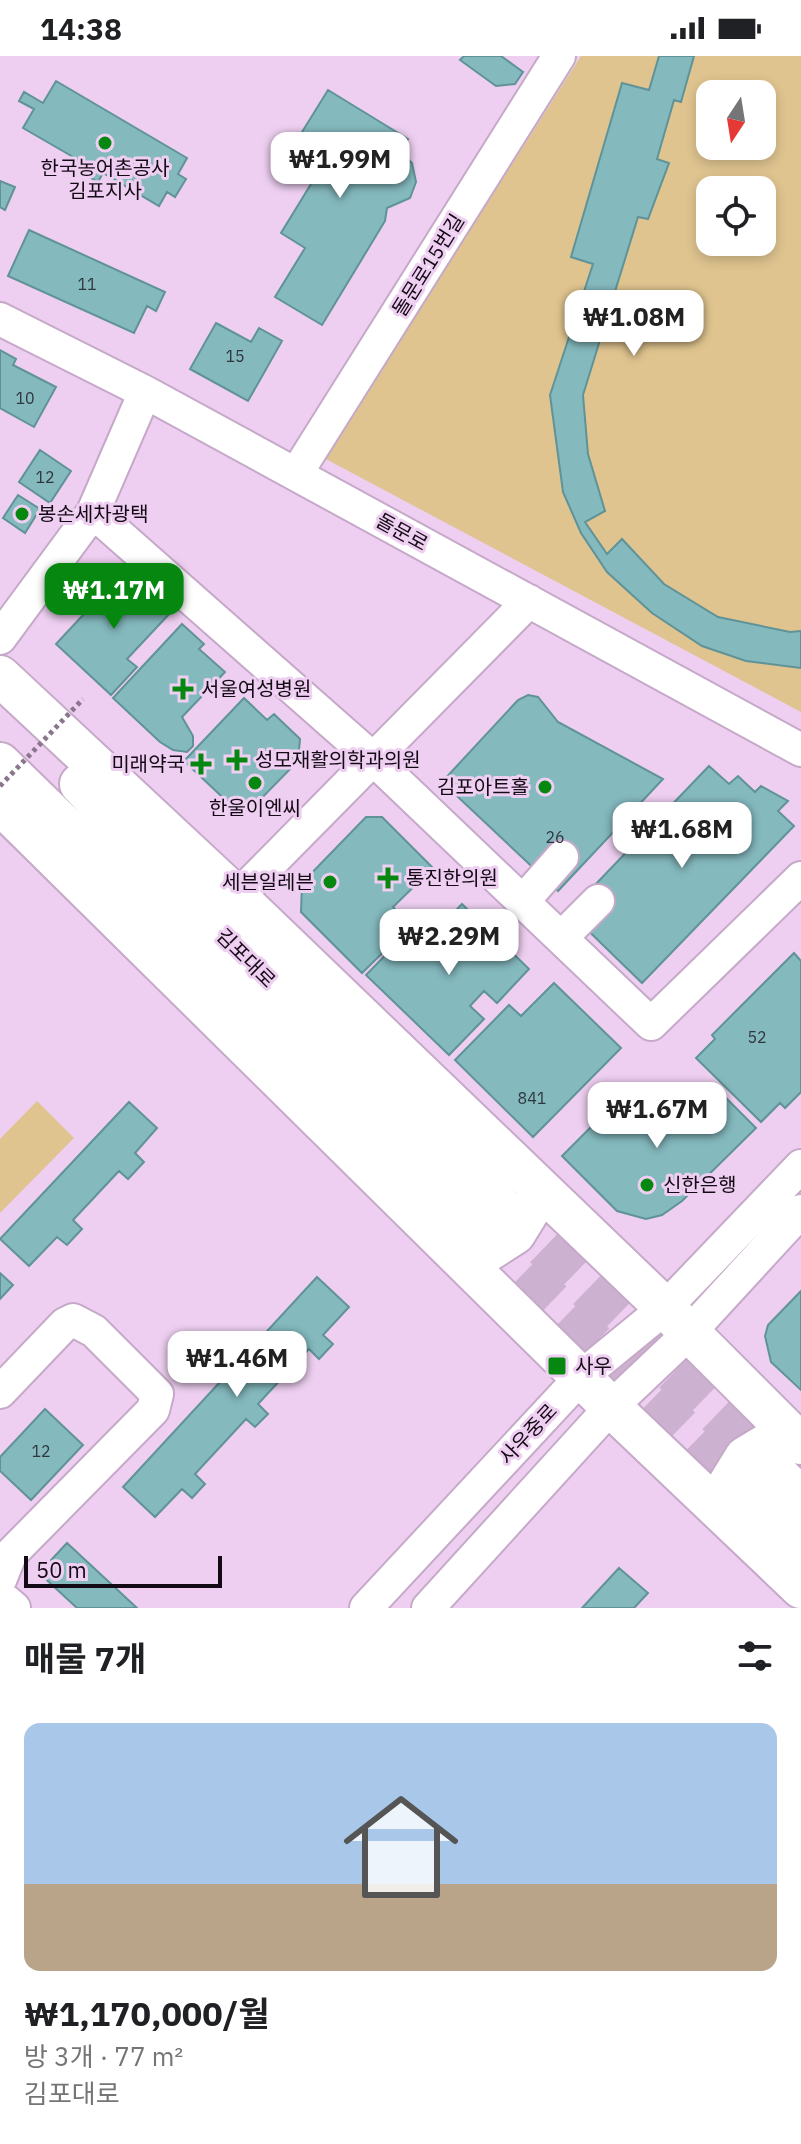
<!DOCTYPE html>
<html lang="ko">
<meta charset="utf-8">
<style>
body{margin:0;font-family:"IBM Plex Sans","Noto Sans KR",sans-serif;background:#f6f6f6;color:#202124;height:100vh;display:flex;flex-direction:column;font-size:30px;white-space:nowrap}
*{box-sizing:border-box;margin:0}
p{font-size:26px;color:#757577}
.icon{flex:none;width:44px;height:44px;fill:none;stroke:currentColor;stroke-width:2;stroke-linecap:round;stroke-linejoin:round}
.map{position:relative;height:1552px;overflow:hidden}
.panel{display:flex;flex-direction:column;background:#fff;flex:1}
.panel>*{flex:none}
.needle{width:52px;rotate:192deg}
.buttons{position:absolute;left:696px;top:24px;display:grid;gap:16px}
.buttons a{display:grid;place-items:center;width:80px;height:80px;border-radius:16px;background:#fff;box-shadow:0 4px 12px #0003;font-size:40px}
.scale{position:absolute;left:24px;bottom:20px;width:198px;box-sizing:border-box;padding-left:8px;border:4px solid #140a15;border-top:0;font-size:22px;line-height:28px;white-space:nowrap;color:#140a15;-webkit-text-stroke:6px #eecff1;paint-order:stroke}
.price{position:absolute;translate:-50% -68px;padding:0 18px;border-radius:16px;background:#fff;color:#222;font-size:26px;line-height:52px;filter:drop-shadow(0 2px 4px #0008)}
.price::after{content:'';position:absolute;left:50%;top:48px;width:24px;height:18px;margin-left:-12px;background:inherit;clip-path:polygon(0 0,100% 0,50% 100%)}
.price.selected{background:#068810;color:#fff}
ul{padding:0;list-style:none}
li{display:grid;align-content:center;gap:16px;height:424px;padding:0 24px}
li+li{border-top:2px solid #e0e0e0}
li span{display:grid;place-items:center;height:248px;border-radius:16px;color:#555}
li>.icon{margin-inline-start:auto}
span .icon{width:144px;height:144px;fill:#fffc;stroke-width:1}
li b{font-size:34px}
h2{display:flex;justify-content:space-between;align-items:center;height:96px;padding:0 24px;font-size:34px}
.status{display:flex;justify-content:space-between;align-items:center;height:56px;padding:0 40px;background:#fff;direction:ltr}
.status svg{height:22px;fill:currentColor}
.map>svg:first-child{display:block}
.green{fill:#dfc48f;fill-rule:evenodd}
.building{fill:#84b9be;stroke:#5f9398;stroke-width:2}
.lines{fill:none;stroke-linecap:round;stroke-linejoin:round}
.major-tunnel{stroke:#cdb1d0;stroke-width:40;stroke-dasharray:40 20;stroke-linecap:butt}
.minor-casing{stroke:#c6a9c9;stroke-width:36}
.major-casing{stroke:#c6a9c9;stroke-width:44}
.minor{stroke:#fff;stroke-width:32}
.major{stroke:#fff;stroke-width:40}
.path-bridge{stroke:#8b758d;stroke-width:5;stroke-dasharray:4 4;stroke-linecap:butt}
.poi-dot{fill:#068810;stroke:#eecff1;stroke-width:3}
.labels{text-anchor:middle;stroke-width:6;stroke-linejoin:round;paint-order:stroke}
.number-label{font-size:16px;fill:#30363f}
.poi-label{font-size:20px;fill:#140a15;stroke:#eecff1;text-anchor:start}
.street-label{font-size:20px;fill:#140a15;stroke:#eecff1}
</style>
<div class="status"><b>14:38</b><svg viewBox="0 0 49 12"><path d="M0 12V9h3v3zM5 12V6h3v6zM10 12V3h3v9zM15 12V0h3v12zM26 1h20v11H26zM47 4h2v5h-2z"/></svg></div>
<div class="map">
<svg width="801" height="1552" viewBox="0 0 801 1552">
<rect width="100%" height="100%" fill="#eecff1"/>
<!-- green -->
<path class="green" d="M581,0H801V656L324,402ZM710,38H762V90H710ZM710,134H762V186H710Z
M37,1045L74,1082L0,1157V1083Z"/>
<!-- building -->
<path class="building" d="M464,0H501L523,16L515,28L496,30L460,4Z
M659,0H694L681,46L674,44L657,103L669,107L648,163L638,161L583,339L588,398L605,455L585,466L607,498L622,483L664,528L718,561L790,576L801,575V612L746,605L702,590L652,557L607,516L581,477L563,436L550,339L593,208L571,201L622,27L649,34Z
M56,25L187,102L178,118L186,123L175,141L167,136L159,150L103,117L98,126L75,113L80,105L23,72L34,53L19,45L24,36L43,47Z
M328,34L408,83L400,96L412,107L416,126L410,142L387,152L385,165L322,269L275,241L305,192L281,177L311,128L281,110Z
M0,125L15,131L5,154L0,151Z
M29,174L165,236L156,255L147,250L134,277L8,220Z
M216,267L251,286L259,272L282,285L248,345L190,313Z
M0,294L16,303L13,309L56,331L34,371L0,352Z
M40,394L71,415L50,447L19,426Z
M18,439L40,453L25,477L3,462Z
M126,513L172,555L127,603L137,611L111,639L56,588Z
M182,568L204,588L199,593L225,616L182,661L193,680V690L187,696L173,694L160,686L113,642Z
M528,639L538,641L558,666L663,723L558,835L442,726L518,644Z
M244,642L267,664L274,658L300,683L298,705L250,754H236L184,705Z
M709,710L729,728L738,720L755,736L761,730L788,745L778,755L794,770L642,927L569,856Z
M366,761H382L433,812L393,851L410,870L362,917L301,856L302,827Z
M462,848L529,913L497,947L484,935L470,950L484,963L449,999L366,919L402,882L416,896Z
M794,897L801,905V1036L785,1052L780,1047L761,1066L696,1002L715,983L712,979Z
M554,927L621,992L533,1081L455,1004L509,949L521,960Z
M714,1030L756,1072L682,1145L662,1159L646,1163L617,1155L562,1100L629,1033L652,1056L676,1033L693,1050Z
M129,1046L157,1072L135,1097L144,1106L128,1123L119,1115L73,1164L82,1173L67,1189L57,1181L29,1210L0,1183Z
M0,1217L13,1229L0,1243Z
M317,1221L349,1251L323,1279L333,1288L319,1303L309,1293L258,1348L268,1358L255,1371L246,1363L195,1418L205,1428L192,1442L182,1433L155,1461L123,1431Z
M801,1235V1334L771,1306L765,1280L768,1269Z
M45,1353L83,1389L31,1444L0,1415V1401Z
M67,1487L137,1552H77L39,1517Z
M619,1512L648,1537L634,1552H582Z"/>
<g class="lines">
<!-- major-tunnel -->
<path class="major-tunnel" d="M501,1150L773,1414
M481,1175L749,1437"/>
<defs>
<path id="minor" d="M0,263L145,336L801,694
M296,418L559,0
M93,456L372,702L651,968L801,822
M0,582L93,456L145,336
M532,835L562,801
M237,841L529,545
M570,873L598,845
M0,1336L65,1268L73,1264L94,1275L157,1338L153,1354L10,1499L0,1524
M0,1540L14,1552
M366,1552L582,1320L665,1252L801,1110
M428,1552L611,1351L688,1278L801,1155"/>
<path id="major" d="M0,620L237,841L665,1252L801,1388
M0,707L481,1175
M80,728L250,907L501,1150
M0,748L611,1351L801,1532
M468,1208L515,1178L542,1134
M773,1414L801,1441
M749,1437L801,1487
M715,1450L745,1401L788,1375"/>
</defs>
<!-- minor casing -->
<use href="#minor" class="minor-casing"/>
<!-- major casing -->
<use href="#major" class="major-casing"/>
<!-- minor -->
<use href="#minor" class="minor"/>
<!-- major -->
<use href="#major" class="major"/>
<!-- path-bridge -->
<path class="path-bridge" d="M0,730L83,643"/>
</g>
<!-- markers -->
<g class="poi-dot">
<circle cx="105" cy="87" r="8"/>
<circle cx="22" cy="458" r="8"/>
<path d="M179 621h8v8h8v8h-8v8h-8v-8h-8v-8h8z"/>
<path d="M233 692h8v8h8v8h-8v8h-8v-8h-8v-8h8z"/>
<path d="M197 696h8v8h8v8h-8v8h-8v-8h-8v-8h8z"/>
<circle cx="255" cy="727" r="8"/>
<circle cx="545" cy="731" r="8"/>
<path d="M384 810h8v8h8v8h-8v8h-8v-8h-8v-8h8z"/>
<circle cx="330" cy="826" r="8"/>
<circle cx="647" cy="1129" r="8"/>
<rect x="547" y="1300" width="20" height="20" rx="4"/>
</g>
<g class="labels">
<!-- number labels -->
<g class="number-label">
<text x="87" y="234">11</text>
<text x="235" y="306">15</text>
<text x="25" y="348">10</text>
<text x="45" y="427">12</text>
<text x="555" y="787">26</text>
<text x="757" y="987">52</text>
<text x="532" y="1048">841</text>
<text x="41" y="1401">12</text>
</g>
<!-- poi labels -->
<g class="poi-label">
<text x="105" y="119" text-anchor="middle">한국농어촌공사<tspan x="105" dy="23">김포지사</tspan></text>
<text x="38" y="465">봉손세차광택</text>
<text x="201" y="640">서울여성병원</text>
<text x="255" y="711">성모재활의학과의원</text>
<text x="185" y="715" text-anchor="end">미래약국</text>
<text x="529" y="738" text-anchor="end">김포아트홀</text>
<text x="255" y="759" text-anchor="middle">한울이엔씨</text>
<text x="406" y="829">통진한의원</text>
<text x="314" y="833" text-anchor="end">세븐일레븐</text>
<text x="663" y="1136">신한은행</text>
<text x="575" y="1317">사우</text>
</g>
<!-- street labels -->
<g class="street-label">
<text transform="translate(428 209) rotate(-58)" y="7">돌문로15번길</text>
<text transform="translate(402 476) rotate(29)" y="7">돌문로</text>
<text transform="translate(246 902) rotate(45)" y="7">김포대로</text>
<text transform="translate(528 1378) rotate(-47)" y="7">사우중로</text>
</g>
</g>
</svg>
<div class="buttons">
<a><svg class="needle" viewBox="-14 -14 28 28"><path d="M0-13l5 13h-10z" fill="#e53935"/><path d="M0 13l5-13h-10z" fill="#757577"/></svg></a>
<a><svg class="icon" aria-label="locate" viewBox="0 0 24 24"><circle cx="12" cy="12" r="6"/><path d="M12 2v4M12 18v4M2 12h4M18 12h4"/></svg></a>
</div>
<div class="scale">50 m</div>
<b class="price" style="left:340px;top:144px">₩1.99M</b>
<b class="price" style="left:634px;top:302px">₩1.08M</b>
<b class="price selected" style="left:114px;top:575px">₩1.17M</b>
<b class="price" style="left:682px;top:814px">₩1.68M</b>
<b class="price" style="left:449px;top:921px">₩2.29M</b>
<b class="price" style="left:657px;top:1094px">₩1.67M</b>
<b class="price" style="left:237px;top:1343px">₩1.46M</b>
</div>
<section class="panel">
<h2>매물 7개<svg class="icon" aria-label="filters" viewBox="0 0 24 24"><path d="M4 7h16M4 17h16"/><circle cx="9" cy="7" r="2"/><circle cx="15" cy="17" r="2"/></svg></h2>
<ul>
<li><span style="background:linear-gradient(#a9c7e8 65%,#b9a48a 0)"><svg class="icon" aria-label="home" viewBox="0 0 24 24"><path d="M3 11l9-7 9 7M6 9v11h12V9"/></svg></span><div><b>₩1,170,000/월</b><p>방 3개 · 77 m²</p><p>김포대로</p></div></li>
</ul>
</section>
